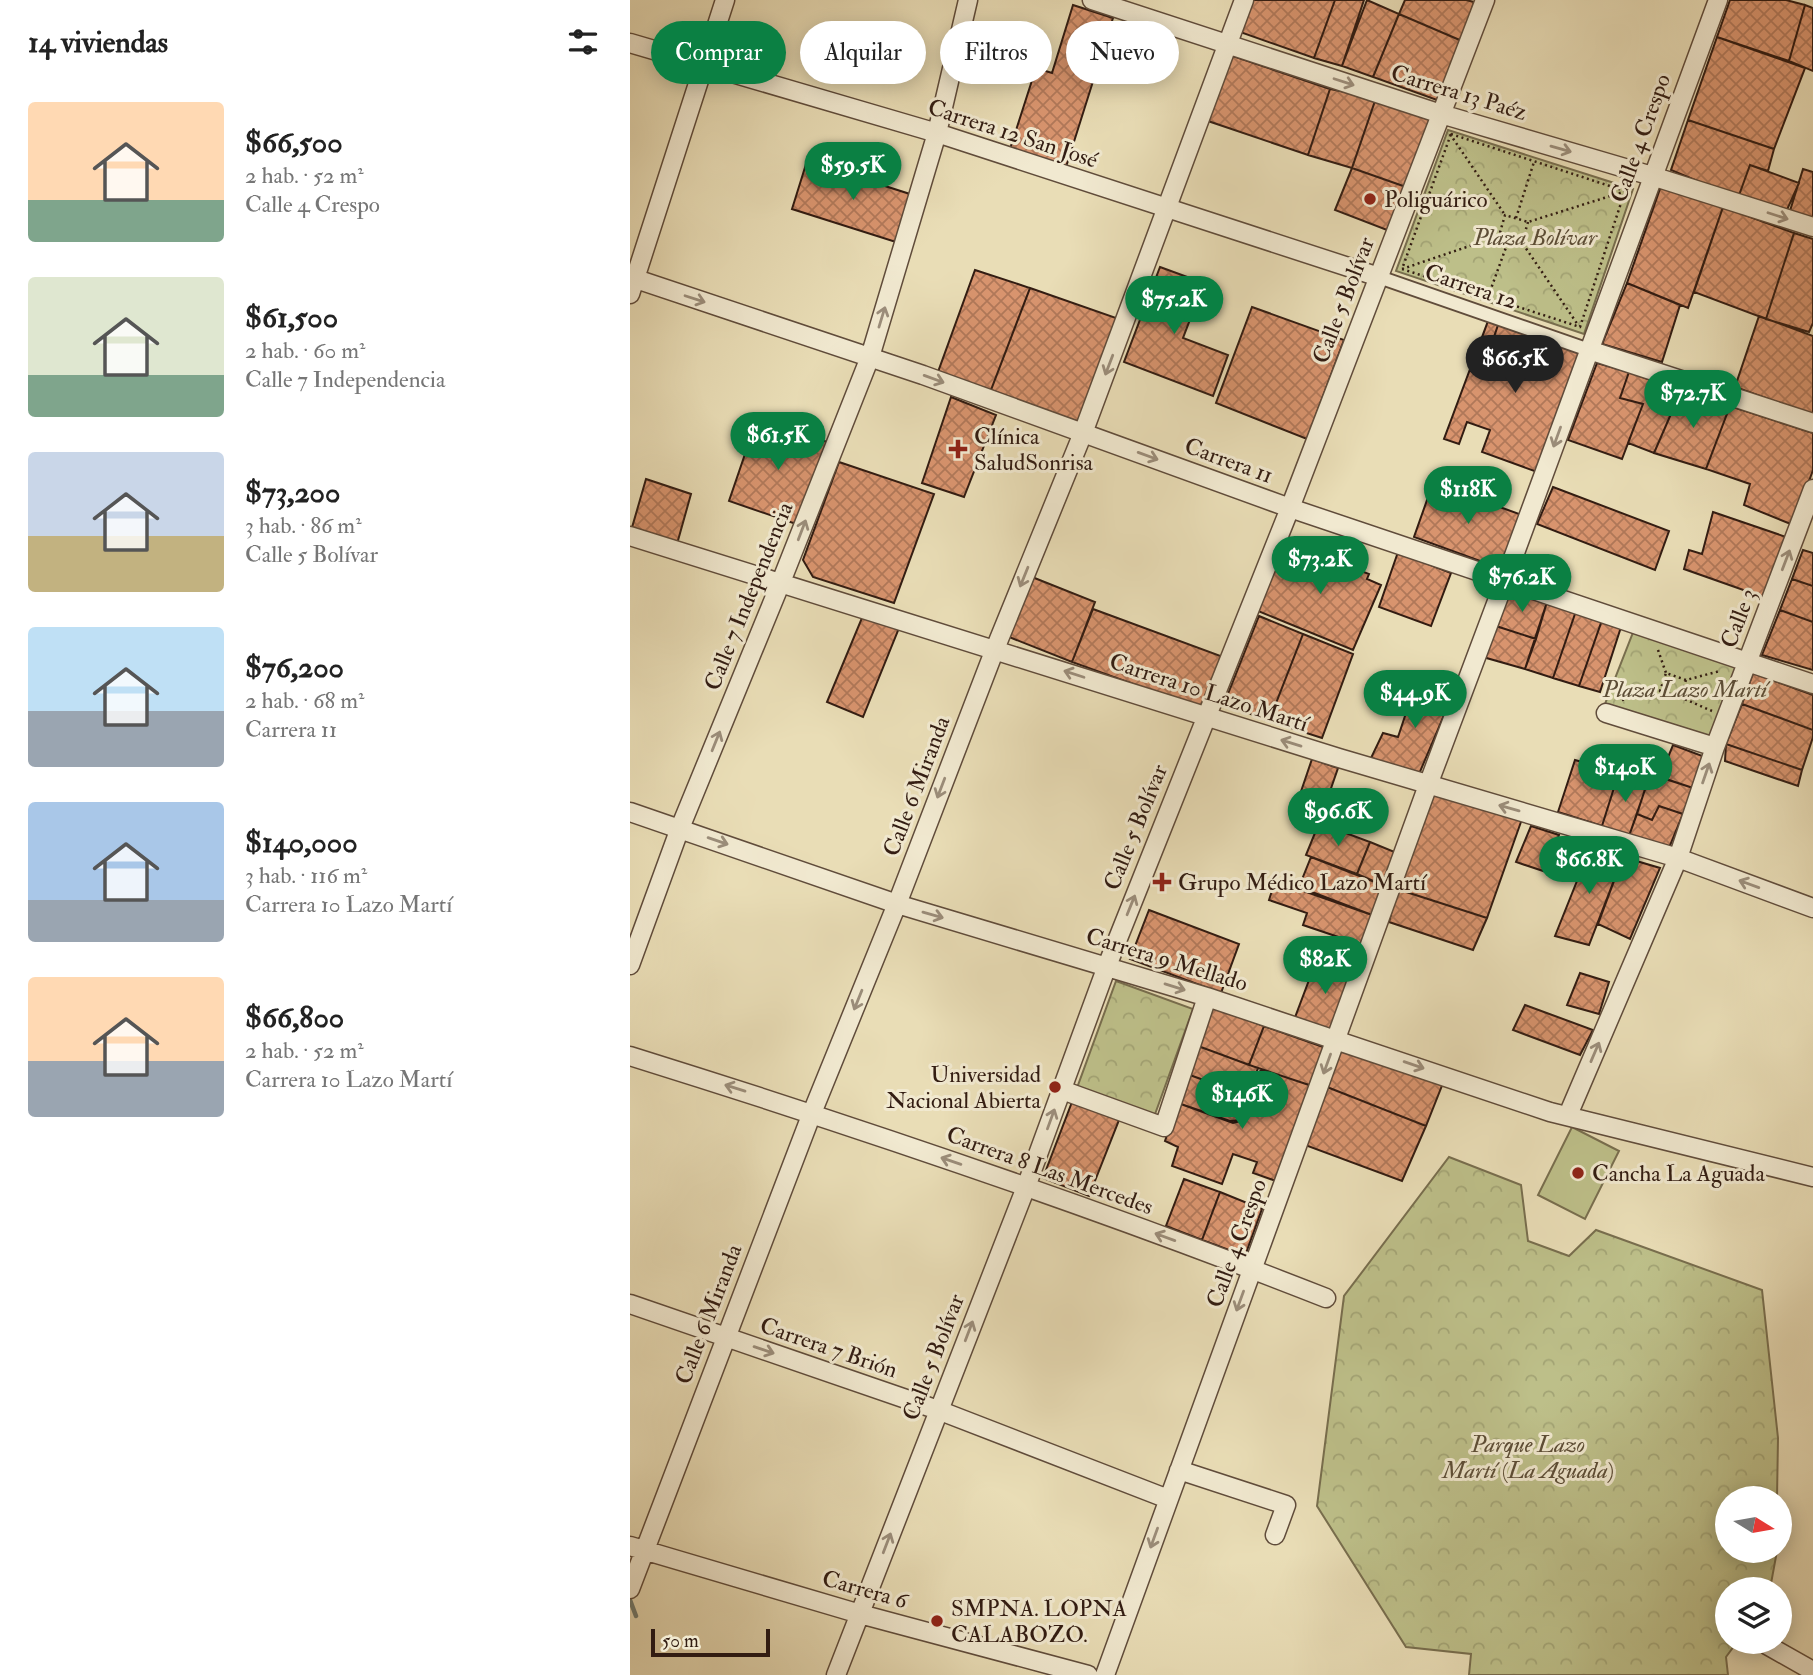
<!DOCTYPE html>
<html lang="es">
<meta charset="utf-8">
<style>
body{margin:0;font-family:"IM FELL Double Pica",serif;background:#f2f2f2;color:#222;height:100vh;display:flex;flex-direction:column;font-size:26px;white-space:nowrap}
*{box-sizing:border-box;margin:0}
p{font-size:23px;color:#767676}
.icon{flex:none;width:38px;height:38px;fill:none;stroke:currentColor;stroke-width:2;stroke-linecap:round;stroke-linejoin:round}
.map{position:relative;flex:1;overflow:hidden}
.panel{display:flex;flex-direction:column;background:#fff;width:630px}
.panel>*{flex:none}
.guide{position:absolute;left:21px;top:21px;width:665px;height:63px;display:flex;gap:14px}
.needle{width:46px;rotate:101deg}
.buttons{position:absolute;left:1085px;top:1486px;display:grid;gap:14px}
.buttons a{display:grid;place-items:center;width:77px;height:77px;border-radius:50%;background:#fff;box-shadow:0 4px 18px #0003;font-size:35px}
.scale{position:absolute;left:21px;bottom:18px;width:119px;box-sizing:border-box;padding-left:7px;border:4px solid #321c12;border-top:0;font-size:19px;line-height:24px;white-space:nowrap;color:#321c12;-webkit-text-stroke:5px #f1e9d0;paint-order:stroke}
.price{position:absolute;translate:-50% -60px;padding:0 16px;border-radius:24px;background:#0b8043;color:#fff;font-size:23px;line-height:46px;filter:drop-shadow(0 2px 4px #0008)}
.price::after{content:'';position:absolute;left:50%;top:42px;width:21px;height:16px;margin-left:-10px;background:inherit;clip-path:polygon(0 0,100% 0,50% 100%)}
.price.current{background:#222;color:#fff}
ul{padding:0;list-style:none}
li{display:flex;align-items:center;gap:21px;height:175px;padding:0 28px}
li span{display:grid;place-items:center;flex:none;width:196px;height:140px;border-radius:7px;color:#555}
li>.icon{margin-inline-start:auto}
span .icon{width:84px;height:84px;fill:#fffc;stroke-width:1}
li b{font-size:30px}
h2{display:flex;justify-content:space-between;align-items:center;height:84px;padding:0 28px;font-size:30px}
.chip{padding:0 24px;border-radius:32px;background:#fff;box-shadow:0 4px 18px #0003;font-size:24px;line-height:63px}
.chip.current{background:#0b8043;color:#fff}
main{display:flex;flex:1;min-height:0}
.map>svg:first-child{display:block}
.forest{fill:url(#forest-crowns);stroke:#786e4e;stroke-width:2}
.pitch{fill:#bdbf89;stroke:#786e4e;stroke-width:2}
.lines{fill:none;stroke-linecap:round;stroke-linejoin:round}
.stream{stroke:#6f7b70;stroke-width:4.5}
.building{fill:url(#building-cross-hatch);stroke:#321c12;stroke-width:2}
.pedestrian-casing{stroke:#604c3b;stroke-width:16}
.minor-casing{stroke:#604c3b;stroke-width:21}
.path{stroke:#321c12;stroke-width:2.5;stroke-dasharray:2 3.5;stroke-linecap:butt}
.pedestrian{stroke:#f1e9d0;stroke-width:12}
.minor{stroke:#f1e9d0;stroke-width:18}
.oneway{stroke:#9b8d7a}
.poi-dot{fill:#8f2418;stroke:#f1e9d0;stroke-width:2.5}
.labels{text-anchor:middle;stroke-width:6;stroke-linejoin:round;paint-order:stroke}
.street-label{font-size:23px;fill:#321c12;stroke:#f1e9d0}
.poi-label{font-size:23px;fill:#321c12;stroke:#f1e9d0;text-anchor:start}
.park-label{font-size:23px;font-style:italic;fill:#5c4d36;stroke:#f1e9d0}
</style>
<main>
<section class="panel">
<h2>14 viviendas<svg class="icon" aria-label="filters" viewBox="0 0 24 24"><path d="M4 7h16M4 17h16"/><circle cx="9" cy="7" r="2"/><circle cx="15" cy="17" r="2"/></svg></h2>
<ul>
<li><span style="background:linear-gradient(#ffd9b3 70%,#7fa58c 0)"><svg class="icon" aria-label="home" viewBox="0 0 24 24"><path d="M3 11l9-7 9 7M6 9v11h12V9"/></svg></span><div><b>$66,500</b><p>2 hab. · 52 m²</p><p>Calle 4 Crespo</p></div></li>
<li><span style="background:linear-gradient(#dfe7d0 70%,#7fa58c 0)"><svg class="icon" aria-label="home" viewBox="0 0 24 24"><path d="M3 11l9-7 9 7M6 9v11h12V9"/></svg></span><div><b>$61,500</b><p>2 hab. · 60 m²</p><p>Calle 7 Independencia</p></div></li>
<li><span style="background:linear-gradient(#c9d6e8 60%,#c2b280 0)"><svg class="icon" aria-label="home" viewBox="0 0 24 24"><path d="M3 11l9-7 9 7M6 9v11h12V9"/></svg></span><div><b>$73,200</b><p>3 hab. · 86 m²</p><p>Calle 5 Bolívar</p></div></li>
<li><span style="background:linear-gradient(#bfe0f5 60%,#9aa5b1 0)"><svg class="icon" aria-label="home" viewBox="0 0 24 24"><path d="M3 11l9-7 9 7M6 9v11h12V9"/></svg></span><div><b>$76,200</b><p>2 hab. · 68 m²</p><p>Carrera 11</p></div></li>
<li><span style="background:linear-gradient(#a9c7e8 70%,#9aa5b1 0)"><svg class="icon" aria-label="home" viewBox="0 0 24 24"><path d="M3 11l9-7 9 7M6 9v11h12V9"/></svg></span><div><b>$140,000</b><p>3 hab. · 116 m²</p><p>Carrera 10 Lazo Martí</p></div></li>
<li><span style="background:linear-gradient(#ffd9b3 60%,#9aa5b1 0)"><svg class="icon" aria-label="home" viewBox="0 0 24 24"><path d="M3 11l9-7 9 7M6 9v11h12V9"/></svg></span><div><b>$66,800</b><p>2 hab. · 52 m²</p><p>Carrera 10 Lazo Martí</p></div></li>
</ul>
</section>
<div class="map">
<svg width="1183" height="1675" viewBox="0 0 1183 1675">
<defs>
<pattern id="forest-crowns" width="20" height="18" patternUnits="userSpaceOnUse" patternTransform="scale(1.75)"><rect width="20" height="18" fill="#bdbf89"/><path d="M2 6a3 3 0 1 1 6 0M12 15a3 3 0 1 1 6 0" fill="none" stroke="#a3a475"/></pattern>
<pattern id="building-cross-hatch" width="8" height="8" patternUnits="userSpaceOnUse" patternTransform="scale(1.75)"><rect width="8" height="8" fill="#d8946e"/><path d="M0 0l8 8M0 8l8-8" fill="none" stroke="#b07859"/></pattern>
</defs>
<rect width="100%" height="100%" fill="#e9ddb6"/>
<filter id="stains"><feTurbulence type="fractalNoise" baseFrequency=".00286" numOctaves="4"/><feColorMatrix values="0 0 0 0 .2 0 0 0 0 .09 0 0 0 0 .02 0 0 0 .5 -.17"/></filter>
<radialGradient id="worn" r=".72"><stop offset=".6" stop-color="#630" stop-opacity="0"/><stop offset="1" stop-color="#630" stop-opacity=".3"/></radialGradient>
<!-- forest -->
<path class="forest" d="M818,130L1003,189L954,334L766,271Z
M1004,630L1110,665L1081,740L975,704Z
M486,981L563,1009L524,1117L447,1088Z
M819,1157L891,1185L898,1241L939,1256L966,1230L1132,1290L1148,1438L1147,1498H1097V1550L1147,1551L1140,1589H1097V1642H1107L1096,1657L1098,1675H839L841,1654L776,1647L687,1506L714,1296Z"/>
<!-- pitch -->
<path class="pitch" d="M942,1127L989,1151L955,1219L908,1195Z"/>
<g class="lines">
<!-- stream -->
<path class="stream" d="M0,1600L6,1616"/>
</g>
<!-- building -->
<path class="building" d="M623,0H705L684,58L610,32Z
M705,0H734L712,66L684,58Z
M737,0L769,14L743,77L712,66Z
M775,0H836L844,2L832,41L769,14Z
M1100,0H1156L1175,5L1159,61L1087,37Z
M443,5L483,18L436,167L380,149L406,68L422,73Z
M1175,5L1183,8V71L1159,61Z
M769,14L832,41L807,100L743,77Z
M1087,37L1175,68L1144,149L1058,120Z
M600,55L700,89L678,155L578,121Z
M700,89L746,98L722,168L678,155Z
M746,98L801,116L776,187L722,168Z
M1058,120L1144,149L1138,171L1120,165L1108,198L1041,170Z
M177,161L283,195L269,243L162,209Z
M1120,165L1169,183L1156,212L1108,198Z
M722,168L776,187L757,230L705,210Z
M1173,169L1183,172V222L1159,214Z
M1031,186L1093,207L1058,308L997,283Z
M1093,207L1164,233L1136,319L1064,292Z
M1164,233L1183,239V323L1179,332L1136,319Z
M530,267L574,283L553,338L598,355L583,396L494,362Z
M345,270L400,288L361,390L308,372Z
M997,283L1050,305L1032,362L972,344Z
M400,288L489,319L449,424L361,390Z
M622,307L714,340L677,439L586,403Z
M1129,316L1183,336V415L1105,387Z
M858,321L952,354L910,473L852,452L860,430L837,422L829,444L814,439Z
M858,321L868,325L851,375L840,371Z
M967,363L999,372L990,398L1013,404L992,459L938,440Z
M999,372L1051,391L1024,453L998,443L1013,404L990,398Z
M1051,391L1100,406L1076,469L1024,453Z
M321,397L366,415L334,497L292,483Z
M1100,406L1183,433V470L1163,525L1114,505L1120,484L1076,469Z
M127,419L197,442L169,525L99,501Z
M209,462L304,494L264,603L183,577L173,560Z
M16,479L61,494L47,544L1,531Z
M803,483L892,515L872,569L784,537Z
M923,487L1039,531L1025,570L907,524Z
M1083,512L1159,538L1136,598L1054,569L1059,550L1072,554Z
M656,542L739,574L737,579L751,585L723,650L628,611Z
M1173,550L1183,553V586L1162,579Z
M768,552L821,573L801,626L749,607Z
M402,577L465,602L442,662L379,637Z
M1162,579L1183,586V622L1150,610Z
M879,589L917,602L906,639L866,626Z
M917,602L946,611L923,678L895,669Z
M463,609L596,658L575,710L442,662Z
M1150,610L1183,622V670L1132,655Z
M946,611L972,620L949,686L923,678Z
M234,613L269,628L233,717L197,702Z
M629,616L673,634L639,721L594,704Z
M972,620L991,627L970,692L949,686Z
M866,626L906,639L895,669L853,657Z
M673,634L723,654L692,738L639,721Z
M1123,673L1183,695V730L1112,704Z
M787,680L824,692L789,774L740,760L753,733L768,737Z
M1112,704L1183,730V737L1172,770L1096,744Z
M1096,744L1172,770L1168,786L1095,761Z
M1043,745L1075,757L1063,788L1030,777Z
M682,759L708,768L689,823L663,815Z
M945,760L989,772L972,826L928,812Z
M989,772L1018,781L999,836L972,826Z
M1020,774L1063,788L1053,814L1029,806L1022,820L1007,814Z
M803,794L892,819L857,918L767,889Z
M1029,806L1053,814L1039,848L999,836L1007,814L1022,820Z
M689,823L740,842L727,874L676,855Z
M901,826L929,835L916,872L886,862Z
M740,842L767,853L755,886L727,874Z
M961,846L993,857L959,945L925,936Z
M681,857L755,886L742,915L669,887Z
M993,857L1030,868L1000,939L968,924Z
M645,881L742,915L732,945L673,925L677,913L639,900Z
M767,889L857,918L843,950L759,922Z
M519,910L609,944L591,993L500,959Z
M687,959L726,970L705,1034L664,1020Z
M950,973L979,982L969,1014L937,1005Z
M895,1005L963,1030L950,1055L883,1030Z
M583,1007L634,1026L619,1065L568,1046Z
M634,1026L696,1048L682,1086L619,1065Z
M711,1043L813,1083L796,1126L694,1086Z
M568,1046L628,1068L618,1096L557,1074Z
M631,1069L682,1086L649,1182L623,1173L627,1162L603,1154L592,1184L542,1166L548,1147L535,1141L548,1103L603,1123L611,1121Z
M557,1074L618,1096L610,1120L600,1121L548,1103Z
M697,1087L796,1126L772,1181L675,1145Z
M442,1102L489,1120L459,1196L413,1178Z
M554,1179L590,1192L572,1240L536,1226Z
M590,1192L632,1209L615,1256L572,1240Z"/>
<g class="lines">
<defs>
<path id="pedestrian" d="M749,277L959,350"/>
<path id="minor" d="M462,0L811,114L1022,176L1183,227
M0,43L307,133L749,277
M0,277L293,375L660,508L1183,684
M0,294L95,0
M959,350L1183,423
M0,536L709,758L1048,858L1183,908
M976,713L1085,747
M0,812L267,904L577,997L920,1112L1183,1177
M0,965L50,828L151,582L240,357L307,133L338,0
M0,1056C234,1129 467,1208 696,1298
M432,1090L534,1127L577,997
M938,1115L1048,858L1085,747L1183,489
M0,1304L308,1410L538,1499
M549,1470L656,1505L645,1535
M0,1546L230,1614L458,1675
M0,1589L182,1113L267,904L365,649L453,433L614,0
M1137,1645L1183,1671
M206,1675L396,1187L477,966L660,508L855,0
M475,1675L798,785L875,580L1088,0"/>
</defs>
<!-- pedestrian casing -->
<use href="#pedestrian" class="pedestrian-casing"/>
<!-- minor casing -->
<use href="#minor" class="minor-casing"/>
<!-- path -->
<path class="path" d="M820,134L875,215
M821,134L995,191L950,327L772,269Z
M886,218L904,162
M898,222L892,243L869,236L875,215L898,222L993,192
M893,244L948,325
M772,269L869,236
M858,297L879,239
M1028,650L1036,673
M1056,680L1050,697L1030,691L1036,673L1056,680L1090,671
M1050,697L1082,711
M992,700L1030,691"/>
<!-- pedestrian -->
<use href="#pedestrian" class="pedestrian"/>
<!-- minor -->
<use href="#minor" class="minor"/>
</g>
<!-- one-way arrows -->
<defs><path id="oneway-shaft" d="M-6 0H5M1.5-3L5.5 0L1.5 3" fill="none" stroke-width="1.6" stroke-linecap="round" stroke-linejoin="round" transform="scale(1.75)"/></defs>
<g class="oneway">
<use href="#oneway-shaft" transform="translate(714 82) rotate(18)"/>
<use href="#oneway-shaft" transform="translate(931 149) rotate(16)"/>
<use href="#oneway-shaft" transform="translate(1148 216) rotate(18)"/>
<use href="#oneway-shaft" transform="translate(65 299) rotate(18)"/>
<use href="#oneway-shaft" transform="translate(252 317) rotate(-73)"/>
<use href="#oneway-shaft" transform="translate(479 365) rotate(111)"/>
<use href="#oneway-shaft" transform="translate(304 379) rotate(20)"/>
<use href="#oneway-shaft" transform="translate(927 437) rotate(110)"/>
<use href="#oneway-shaft" transform="translate(518 456) rotate(20)"/>
<use href="#oneway-shaft" transform="translate(172 530) rotate(-69)"/>
<use href="#oneway-shaft" transform="translate(1156 560) rotate(-69)"/>
<use href="#oneway-shaft" transform="translate(394 577) rotate(112)"/>
<use href="#oneway-shaft" transform="translate(444 674) rotate(-162)"/>
<use href="#oneway-shaft" transform="translate(86 741) rotate(-68)"/>
<use href="#oneway-shaft" transform="translate(661 743) rotate(-163)"/>
<use href="#oneway-shaft" transform="translate(1076 773) rotate(-71)"/>
<use href="#oneway-shaft" transform="translate(311 788) rotate(111)"/>
<use href="#oneway-shaft" transform="translate(879 808) rotate(-164)"/>
<use href="#oneway-shaft" transform="translate(88 841) rotate(19)"/>
<use href="#oneway-shaft" transform="translate(1119 884) rotate(-160)"/>
<use href="#oneway-shaft" transform="translate(501 905) rotate(-68)"/>
<use href="#oneway-shaft" transform="translate(303 915) rotate(16)"/>
<use href="#oneway-shaft" transform="translate(545 987) rotate(17)"/>
<use href="#oneway-shaft" transform="translate(228 1000) rotate(112)"/>
<use href="#oneway-shaft" transform="translate(965 1052) rotate(-67)"/>
<use href="#oneway-shaft" transform="translate(697 1064) rotate(110)"/>
<use href="#oneway-shaft" transform="translate(784 1065) rotate(19)"/>
<use href="#oneway-shaft" transform="translate(105 1088) rotate(-163)"/>
<use href="#oneway-shaft" transform="translate(421 1119) rotate(-70)"/>
<use href="#oneway-shaft" transform="translate(321 1161) rotate(-161)"/>
<use href="#oneway-shaft" transform="translate(535 1237) rotate(-160)"/>
<use href="#oneway-shaft" transform="translate(610 1301) rotate(110)"/>
<use href="#oneway-shaft" transform="translate(339 1331) rotate(-69)"/>
<use href="#oneway-shaft" transform="translate(134 1350) rotate(19)"/>
<use href="#oneway-shaft" transform="translate(524 1538) rotate(110)"/>
<use href="#oneway-shaft" transform="translate(257 1543) rotate(-69)"/>
</g>
<!-- markers -->
<g class="poi-dot">
<circle cx="740" cy="199" r="7"/>
<path d="M324.5 438.5h7v7h7v7h-7v7h-7v-7h-7v-7h7z"/>
<path d="M528.5 871.5h7v7h7v7h-7v7h-7v-7h-7v-7h7z"/>
<circle cx="425" cy="1087" r="7"/>
<circle cx="948" cy="1173" r="7"/>
<circle cx="307" cy="1621" r="7"/>
</g>
<g class="labels">
<!-- street labels -->
<g class="street-label">
<text transform="translate(829 92) rotate(17)" y="8">Carrera 13 Paéz</text>
<text transform="translate(383 133) rotate(18)" y="8">Carrera 12 San José</text>
<text transform="translate(1010 138) rotate(-70)" y="8">Calle 4 Crespo</text>
<text transform="translate(841 286) rotate(19)" y="8">Carrera 12</text>
<text transform="translate(713 300) rotate(-69)" y="8">Calle 5 Bolívar</text>
<text transform="translate(599 460) rotate(20)" y="8">Carrera 11</text>
<text transform="translate(118 596) rotate(-68)" y="8">Calle 7 Independencia</text>
<text transform="translate(1108 618) rotate(-69)" y="8">Calle 3</text>
<text transform="translate(579 692) rotate(18)" y="8">Carrera 10 Lazo Martí</text>
<text transform="translate(286 786) rotate(-69)" y="8">Calle 6 Miranda</text>
<text transform="translate(505 827) rotate(-68)" y="8">Calle 5 Bolívar</text>
<text transform="translate(537 959) rotate(17)" y="8">Carrera 9 Mellado</text>
<text transform="translate(420 1170) rotate(20)" y="8">Carrera 8 Las Mercedes</text>
<text transform="translate(606 1243) rotate(-70)" y="8">Calle 4 Crespo</text>
<text transform="translate(78 1314) rotate(-69)" y="8">Calle 6 Miranda</text>
<text transform="translate(199 1347) rotate(19)" y="8">Carrera 7 Brión</text>
<text transform="translate(303 1357) rotate(-69)" y="8">Calle 5 Bolívar</text>
<text transform="translate(235 1589) rotate(16)" y="8">Carrera 6</text>
</g>
<!-- poi labels -->
<g class="poi-label">
<text x="754" y="207">Poliguárico</text>
<text x="344" y="444">Clínica<tspan x="344" dy="26">SaludSonrisa</tspan></text>
<text x="548" y="890">Grupo Médico Lazo Martí</text>
<text x="411" y="1082" text-anchor="end">Universidad<tspan x="411" dy="26">Nacional Abierta</tspan></text>
<text x="962" y="1181">Cancha La Aguada</text>
<text x="321" y="1616">SMPNA. LOPNA<tspan x="321" dy="26">CALABOZO.</tspan></text>
</g>
<!-- park labels -->
<g class="park-label">
<text x="905" y="245">Plaza Bolívar</text>
<text x="1055" y="697">Plaza Lazo Martí</text>
<text x="898" y="1452">Parque Lazo<tspan x="898" dy="26">Martí (La Aguada)</tspan></text>
</g>
</g>
<rect width="100%" height="100%" filter="url(#stains)"/>
<rect width="100%" height="100%" fill="url(#worn)"/>
</svg>
<div class="buttons">
<a><svg class="needle" viewBox="-14 -14 28 28"><path d="M0-13l5 13h-10z" fill="#e53935"/><path d="M0 13l5-13h-10z" fill="#767676"/></svg></a>
<a><svg class="icon" aria-label="layers" viewBox="0 0 24 24"><path d="M12 4l9 5-9 5-9-5zM3 14l9 5 9-5"/></svg></a>
</div>
<div class="scale">50 m</div>
<b class="price" style="left:223px;top:202px">$59.5K</b>
<b class="price" style="left:544px;top:336px">$75.2K</b>
<b class="price current" style="left:885px;top:395px">$66.5K</b>
<b class="price" style="left:1063px;top:430px">$72.7K</b>
<b class="price" style="left:148px;top:472px">$61.5K</b>
<b class="price" style="left:838px;top:526px">$118K</b>
<b class="price" style="left:690px;top:596px">$73.2K</b>
<b class="price" style="left:892px;top:614px">$76.2K</b>
<b class="price" style="left:785px;top:730px">$44.9K</b>
<b class="price" style="left:995px;top:804px">$140K</b>
<b class="price" style="left:708px;top:848px">$96.6K</b>
<b class="price" style="left:959px;top:896px">$66.8K</b>
<b class="price" style="left:695px;top:996px">$82K</b>
<b class="price" style="left:612px;top:1131px">$146K</b>
<div class="guide">
<a class="chip current">Comprar</a>
<a class="chip">Alquilar</a>
<a class="chip">Filtros</a>
<a class="chip">Nuevo</a>
</div>
</div>
</main>
